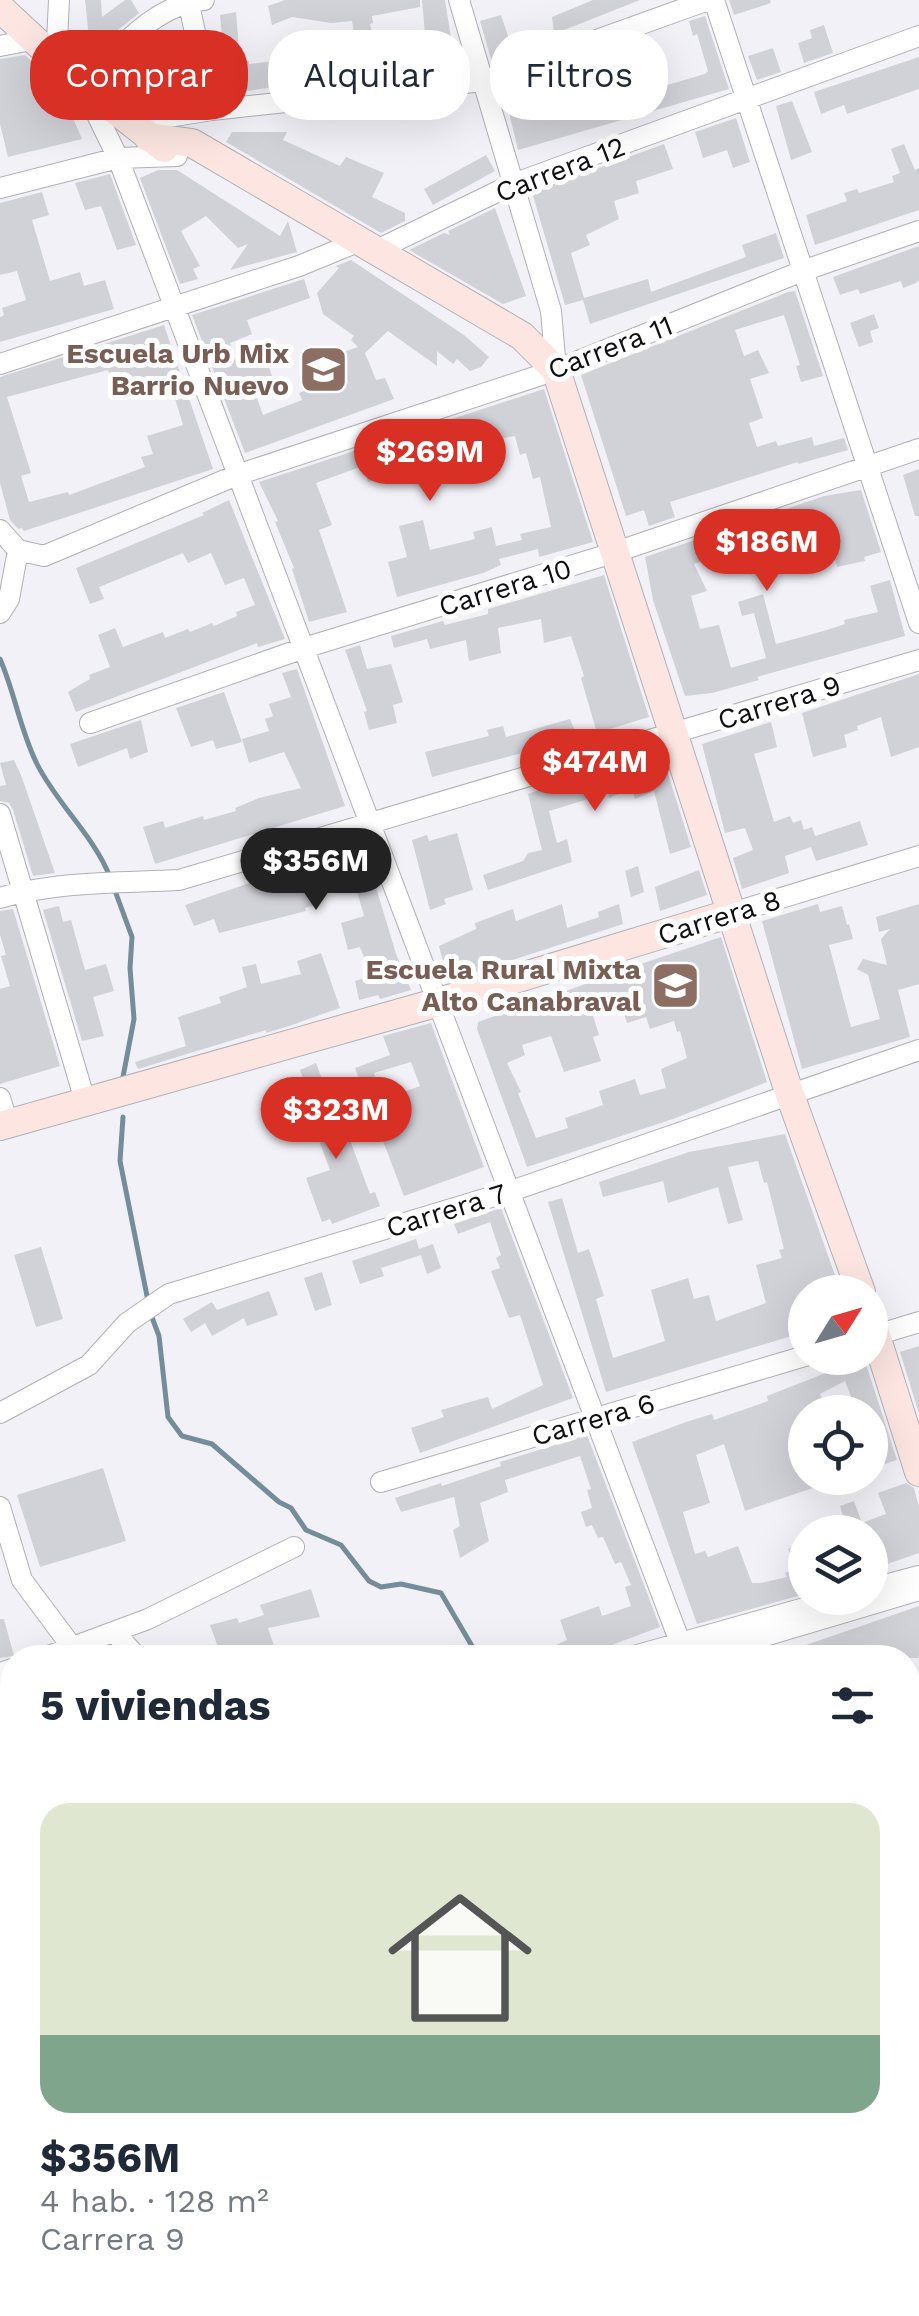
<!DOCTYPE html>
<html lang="es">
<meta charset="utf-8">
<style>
body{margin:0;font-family:"Work Sans",sans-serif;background:#f6f6f7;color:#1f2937;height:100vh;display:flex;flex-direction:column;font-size:38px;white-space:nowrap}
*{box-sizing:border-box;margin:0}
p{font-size:32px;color:#747a83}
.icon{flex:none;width:55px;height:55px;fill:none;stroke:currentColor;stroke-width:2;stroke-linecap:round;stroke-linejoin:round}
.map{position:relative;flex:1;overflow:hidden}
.side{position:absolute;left:0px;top:1645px;width:920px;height:672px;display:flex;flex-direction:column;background:#fff;border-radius:40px 40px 0 0;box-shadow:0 10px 40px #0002}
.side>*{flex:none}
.top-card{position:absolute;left:30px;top:30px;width:860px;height:90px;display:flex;gap:20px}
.needle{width:65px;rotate:53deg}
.tools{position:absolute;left:788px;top:1275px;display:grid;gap:20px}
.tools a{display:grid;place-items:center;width:100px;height:100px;border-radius:50%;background:#fff;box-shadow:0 10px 40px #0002;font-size:50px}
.price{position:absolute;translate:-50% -85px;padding:0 22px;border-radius:35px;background:#d93025;color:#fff;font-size:32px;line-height:65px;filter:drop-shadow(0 2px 5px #0008)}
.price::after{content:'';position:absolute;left:50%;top:60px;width:30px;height:22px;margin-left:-15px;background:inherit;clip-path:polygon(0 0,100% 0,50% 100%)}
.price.active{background:#222;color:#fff}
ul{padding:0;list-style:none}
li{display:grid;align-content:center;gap:20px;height:530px;padding:0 40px}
li span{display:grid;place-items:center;height:310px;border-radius:30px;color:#555}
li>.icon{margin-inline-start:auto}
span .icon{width:180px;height:180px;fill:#fffc;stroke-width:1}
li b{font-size:42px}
h2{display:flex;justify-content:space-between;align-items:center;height:120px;padding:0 40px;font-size:42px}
.pill{padding:0 35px;border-radius:40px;background:#fff;box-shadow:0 10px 40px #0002;font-size:35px;line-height:90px}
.pill.active{background:#d93025;color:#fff}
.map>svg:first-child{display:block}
.water{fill:#a1c3d5;stroke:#758d9a;stroke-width:2.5}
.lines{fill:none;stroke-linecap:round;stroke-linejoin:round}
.stream{stroke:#758d9a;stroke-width:5}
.building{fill:#d1d1d8;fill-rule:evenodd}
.street-casing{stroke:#b0b0b6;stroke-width:22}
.secondary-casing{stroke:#b0b0b6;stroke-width:30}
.street{stroke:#fff;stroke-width:20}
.secondary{stroke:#fde6e1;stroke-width:28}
.labels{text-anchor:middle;stroke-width:10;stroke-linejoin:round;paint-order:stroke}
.street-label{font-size:28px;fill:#0f0e11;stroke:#fff}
.education-label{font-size:28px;font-weight:bold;fill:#785e54;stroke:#fff;text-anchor:end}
</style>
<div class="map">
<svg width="919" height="2316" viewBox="0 0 919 2316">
<rect width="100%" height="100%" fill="#f1f1f7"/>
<!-- water -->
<path class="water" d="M919,2117V2316H428L449,2305H908V2121Z"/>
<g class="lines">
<!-- stream -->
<path class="stream" d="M0,659C15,693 20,730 37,764C57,804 94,836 110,877
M114,888L132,937L130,968L134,1019L123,1077
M123,1117L120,1161L148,1301
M150,1312L159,1336L168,1417L182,1436L212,1444L279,1502L291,1508L306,1530L341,1545L369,1581L381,1587L401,1584L441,1593L479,1658"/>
</g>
<!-- building -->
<path class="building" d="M85,0H101L102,17L125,0H131L139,13L98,46L89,38Z
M285,0H420V7L372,16L373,23L370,24L382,72L361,78L319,80L228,94L220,15L236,12L240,62L249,61V64L315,56L314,52L357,50L352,21L331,23L292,17L272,25L268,6Z
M422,0H445L455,63L437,59L403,67L399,42L425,33Z
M593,0H640L554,34L552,17Z
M729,0H770L771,3L734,15Z
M501,15L513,51L491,59L480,21Z
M705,16L729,89L518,150L503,88L518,83L528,118L558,110L551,86L583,76L578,61L623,45L625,49L634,46L637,59L649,55L657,88L705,74L708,71L697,34L693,36L689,21Z
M824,25L833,53L804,63L798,43L812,38L810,30Z
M162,34L184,48L187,60L182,70L151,57Z
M773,48L781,72L757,80L748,56Z
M25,55L60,88L82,139L8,157L0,124V59Z
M919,57V89L847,114L844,105L821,114L814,92Z
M792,101L812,152L791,160L776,106Z
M736,118L750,162L733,168L727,150L703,158L695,132Z
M232,132H287L283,140L340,166L346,157L384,173L372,197L405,213V221L381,233L226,142Z
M664,144L673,169L636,181L639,193L614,201L619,219L586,235L590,245L571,253L584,298L648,279L651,292L746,257L742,245L776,233L784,258L590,324L583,300L565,305L532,192Z
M904,144L915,170L919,168V210L815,245L806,215L847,201L844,193L857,189L859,193L894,182L892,176L900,173L891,149Z
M486,155L495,171L433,205L424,189Z
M158,170H177L280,236L288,221L297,252L230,270L248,244L238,248L206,216L181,231L200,266L193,269L198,279L180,284L140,178Z
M110,174L136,245L117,250L101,206L85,210L75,183Z
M42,192L49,215L32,220L50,281L80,272L84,286L105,280L114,309L0,342V317L4,315L2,308L26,300L17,271L0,275V203Z
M495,208L526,296L503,304L409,250L444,233L450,235L448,231Z
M919,246V280L916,283L903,288L901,281L860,294L858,289L840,295L833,277Z
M351,260L464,335L489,357L481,367L470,371L457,359L453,364L437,351V366L388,331L365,353L376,380L385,378L394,399L245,453L192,315L304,279L310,298L247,320L252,334L230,343L238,368L266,358L274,382L254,390L263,415L302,400L299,393L325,382L321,371L341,363L337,354L358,347L351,340L354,336L323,314L317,293L339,268L336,266Z
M795,291L823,376L801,382L796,366L800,365L784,315L735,330L744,356L758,350L769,373L750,379L763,418L749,423L757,447L776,441L778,446L812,437L814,446L844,438L848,450L798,464V462L670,502L675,517L649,526L644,510L626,516L581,375L788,292Z
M874,314L879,328L870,331L873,342L859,347L850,323Z
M164,325L213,469L24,531L22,528L18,529L10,520L0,483V377ZM108,370L112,382L117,381L121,393L149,386L154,398L173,392L183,425L147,436L153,454L141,457L145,467L69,495L68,492L29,502L21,476L31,473L7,397Z
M544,389L593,542L539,557L538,549L499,559L501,565L483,573L397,597L388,562L407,557L399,526L423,520L430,550L475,539L473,532L492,527L496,546L522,540L520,534L551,527L540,477L533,479L526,453L520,455L515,436L432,450L433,453L389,466L392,475L368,482L363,466L316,483L332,525L319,530L347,612L309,622L292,569L294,568L275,522L278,521L259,482Z
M919,469V516H915L903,475Z
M861,490L881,552L864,557L865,561L837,567L834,554L825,557L820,534L791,541L792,546L768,554L765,542L733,555V551L694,564L707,591L691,596L700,629L719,625L731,668L766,658L754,613L742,616L738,602L763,594L776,644L827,630L845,624L844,620L878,612L870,586L890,580L905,636L757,677L759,680L712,693L685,696L653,600L645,557L824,496Z
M229,500L285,639L258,647L257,643L76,712L68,692L90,679L89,675L110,667L98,635L115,628L123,647L163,632L165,638L188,629L190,632L212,623L214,626L237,616L236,612L255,605L244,578L225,585L211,553L188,563L183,553L99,587L104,599L90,604L76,568L204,515L202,513Z
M604,575L649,717L597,733L581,678L584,676L571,636L544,643L541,619L498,628L501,653L469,661L466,640L430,649L427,639L394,648L391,636L443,621L445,625L488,614V609Z
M360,645L367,669L391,664L403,702L393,705L397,723L369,730L364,712L367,711L345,650Z
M297,669L345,806L155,864L143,827L163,821L165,828L203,816L204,820L236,811L235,808L259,798L301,788L284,752L249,763L242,739L269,731L265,719L273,716L269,704L291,697L282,673Z
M919,674V747L891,757L881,717L857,726L858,730L844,735L847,747L813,757L802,713Z
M224,692L242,742L216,749L213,740L191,747L176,708Z
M570,719L578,738L432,777L425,752L489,736L487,730L503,726L506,737Z
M141,720L148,752L130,759L127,748L78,767L70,744Z
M771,722L777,747L754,754L774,822L790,816L793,823L801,820L804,830L812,827L815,836L860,821L868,845L816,861L811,847L785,856L789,873L742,889L733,858L753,850L745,828L725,833L702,744Z
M661,751L691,847L670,854L654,791L635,799L632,788L609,798L608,793L549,811L557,843L567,839L572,862L488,890L483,875L523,861L528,853L542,850L528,794L578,776L580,784Z
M14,760L21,775L55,873L33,876L13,810L9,803L0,801V786L6,785L0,763Z
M457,833L473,890L444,899L446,904L430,910L412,840L427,835L429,841Z
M363,844L396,954L411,990L380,999L378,995L359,1000L355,981L371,976L360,947L348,950L341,923L364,916L353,878L312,891L317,904L305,908L306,911L219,933L214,919L194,926L185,905Z
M638,866L644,892L631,897L625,871Z
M699,870L707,895L660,911L655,887Z
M562,904L567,928L599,917L598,912L619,904L623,924L448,981L439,946L476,929L475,923L513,909L516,921Z
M818,904L820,912L842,906L847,925L849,924L853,939L829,945L851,1027L880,1019L868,975L857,969L863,959L887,965L881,939L890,929L879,932L876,917L919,904V984L898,990L910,1037L802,1069L762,921Z
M59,906L63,922L71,920L85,970L106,964L114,991L93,997L104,1036L82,1041L43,910Z
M13,909L60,1066L0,1084V989L10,986L1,956L6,955L0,935V911Z
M721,937L767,1082L673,1119L527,1167L477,1029L478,1022L608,976V978L633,971L632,967ZM617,993L627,1023L646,1017L650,1029L674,1021L677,1032L680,1031L687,1058L661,1069L666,1088L640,1095L635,1079L599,1091L603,1105L565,1118L568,1128L536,1138L518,1093L521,1092L507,1063L525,1055L522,1045L551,1036L564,1072L601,1061L593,1037L599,1035L589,1003Z
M321,953L340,1008L292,1025L266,1033V1030L138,1069L135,1062L186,1046L178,1017L221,1003L219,997L247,987L242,967L256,964L261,984L301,974L297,961Z
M431,1023L484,1167L404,1196L355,1068L390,1055L383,1036ZM411,1062L420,1086L384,1099L374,1073Z
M316,1063L342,1134L347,1132L370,1194L375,1192L380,1206L332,1224L330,1219L322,1222L306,1178L330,1170L320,1143L327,1140L300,1070Z
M785,1134L841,1292H805V1332L606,1392L548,1202L562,1198L578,1253L589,1249L604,1296L596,1299L613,1358L665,1341L651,1290L688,1278L694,1299L709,1295L716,1321L766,1303L756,1265L782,1258L779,1250L784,1249L767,1182L764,1183L758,1161L728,1167L743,1220L728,1224L718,1187L668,1203L663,1181L603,1197L599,1182L689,1152Z
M501,1208L573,1398L420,1453L411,1428L444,1417L441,1410L488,1397L492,1409L543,1385L520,1315L509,1318L491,1271L500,1268L496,1258L501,1255L490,1222L458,1234L454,1224Z
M416,1239L419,1249L433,1244L441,1268L427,1274L419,1249L421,1255L381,1268L384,1276L360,1284L352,1261Z
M41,1247L63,1319L36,1327L14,1255Z
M322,1272L332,1305L315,1311L304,1278Z
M269,1291L278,1315L247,1326L244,1318L212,1336L205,1323L191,1332L183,1319L212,1302L217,1310Z
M919,1346V1414L900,1352Z
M864,1358L897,1460L870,1469V1412H857L845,1381L820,1394L828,1412H805V1427L799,1429L805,1447V1478H836V1480L745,1511L724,1444L696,1455L710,1503L683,1512L695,1554L705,1551L708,1557L738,1546L752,1583H761L787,1577L785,1573L796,1568L788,1549L805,1541V1594L697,1624L632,1442L686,1422L712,1414L714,1420L768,1401L767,1396Z
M587,1435L660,1627L577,1658H526L567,1640L560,1620L599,1606L602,1616L631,1606L625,1587L631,1585L621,1562L615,1564L603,1537L598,1538L592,1525L586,1527L581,1512L592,1508L587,1490L591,1489L580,1456L505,1480L508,1492L480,1503L489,1541L460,1558L453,1530L460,1526L454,1497L401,1512L395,1498L441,1483L442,1486L501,1466L500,1462L513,1458Z
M103,1468L126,1541L40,1567L17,1495Z
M906,1483L914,1488L919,1507V1553L870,1570V1532H802L843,1516L840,1506L854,1501L862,1523L886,1514L878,1493Z
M311,1589L320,1617L268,1628L276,1652L262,1658H237L234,1650L221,1655L210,1625L237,1618L239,1623L264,1615L260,1605Z
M919,1606V1658H778L777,1655Z
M0,1619H4L14,1656L0,1658Z"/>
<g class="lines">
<defs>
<path id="street" d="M188,0L212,110
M204,0C154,4 117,52 82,84L118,158L686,1658
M459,0L551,311L556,370
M714,0L919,623
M0,46L31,40
M56,62L59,0
M130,123L212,110L483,81L708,0
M0,188L118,158L177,156
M375,251L513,184L919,36
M0,364L299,266L360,241
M0,530L18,550
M18,550L44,556L237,475L556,370L805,270L919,231
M0,613L9,599L18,550
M90,723L304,648L616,552L919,449
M0,814L86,1104
M0,898C57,881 119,883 179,880L919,660
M732,913L919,856
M0,1098L8,1124
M870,1337L919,1322
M0,1413L89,1365L127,1323L169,1294L511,1191L919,1050
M381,1482L805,1356
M0,1507L22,1580L72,1647
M870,1589L919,1576
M114,1632L138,1658
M43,1658L148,1619L294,1547
M627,1658L840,1598
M691,1658L919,1590
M0,1673L12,1669
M908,1795L919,1792
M0,1866L12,1862
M908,1951L919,1948
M0,2071L12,2068
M0,2196L12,2219
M0,2293L12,2286
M61,2305L68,2316
M304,2316L324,2305"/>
<path id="secondary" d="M0,8L82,84L164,148
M148,137L192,143L522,336L556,370L790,1095L861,1292
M0,1126L439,1002L732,913
M870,1317L919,1472"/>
</defs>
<!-- street casing -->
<use href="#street" class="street-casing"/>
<!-- secondary casing -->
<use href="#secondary" class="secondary-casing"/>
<!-- street -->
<use href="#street" class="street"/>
<!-- secondary -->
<use href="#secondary" class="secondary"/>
</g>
<!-- icons -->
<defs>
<symbol id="school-square" viewBox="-11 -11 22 22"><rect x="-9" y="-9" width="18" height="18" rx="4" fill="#8d6e63" stroke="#fff"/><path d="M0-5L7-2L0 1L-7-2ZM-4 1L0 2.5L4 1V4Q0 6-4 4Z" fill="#fff"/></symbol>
</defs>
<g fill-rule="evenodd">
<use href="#school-square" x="296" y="342" width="55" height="55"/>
<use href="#school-square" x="648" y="958" width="55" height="55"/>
</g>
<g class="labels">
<!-- street labels -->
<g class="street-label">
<text transform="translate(560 169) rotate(-21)" y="10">Carrera 12</text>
<text transform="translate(610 347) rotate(-21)" y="10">Carrera 11</text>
<text transform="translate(505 587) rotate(-17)" y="10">Carrera 10</text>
<text transform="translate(779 702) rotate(-17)" y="10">Carrera 9</text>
<text transform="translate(719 917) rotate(-17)" y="10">Carrera 8</text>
<text transform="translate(446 1210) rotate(-17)" y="10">Carrera 7</text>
<text transform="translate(593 1419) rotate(-16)" y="10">Carrera 6</text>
</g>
<!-- education labels -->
<g class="education-label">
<text x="289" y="363">Escuela Urb Mix<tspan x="289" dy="32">Barrio Nuevo</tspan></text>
<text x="641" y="979">Escuela Rural Mixta<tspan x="641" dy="32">Alto Canabraval</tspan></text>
</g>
</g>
</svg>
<div class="tools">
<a><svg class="needle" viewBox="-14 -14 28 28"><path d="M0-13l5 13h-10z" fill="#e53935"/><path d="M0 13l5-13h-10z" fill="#747a83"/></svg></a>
<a><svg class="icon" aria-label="locate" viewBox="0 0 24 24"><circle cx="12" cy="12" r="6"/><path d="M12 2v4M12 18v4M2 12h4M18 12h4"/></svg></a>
<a><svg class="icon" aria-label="layers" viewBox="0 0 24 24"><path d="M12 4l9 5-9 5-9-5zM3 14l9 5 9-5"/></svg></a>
</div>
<b class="price" style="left:430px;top:504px">$269M</b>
<b class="price" style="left:767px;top:594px">$186M</b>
<b class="price" style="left:595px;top:814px">$474M</b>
<b class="price active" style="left:316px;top:913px">$356M</b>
<b class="price" style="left:336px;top:1162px">$323M</b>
<div class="top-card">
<a class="pill active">Comprar</a>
<a class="pill">Alquilar</a>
<a class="pill">Filtros</a>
</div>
<section class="side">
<h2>5 viviendas<svg class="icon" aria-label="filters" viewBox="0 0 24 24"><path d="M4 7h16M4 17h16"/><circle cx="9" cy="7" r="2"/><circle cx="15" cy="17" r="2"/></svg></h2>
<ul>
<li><span style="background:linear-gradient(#dfe7d0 75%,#7fa58c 0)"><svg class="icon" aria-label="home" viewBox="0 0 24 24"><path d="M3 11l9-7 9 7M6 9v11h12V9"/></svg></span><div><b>$356M</b><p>4 hab. · 128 m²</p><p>Carrera 9</p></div></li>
</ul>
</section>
</div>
